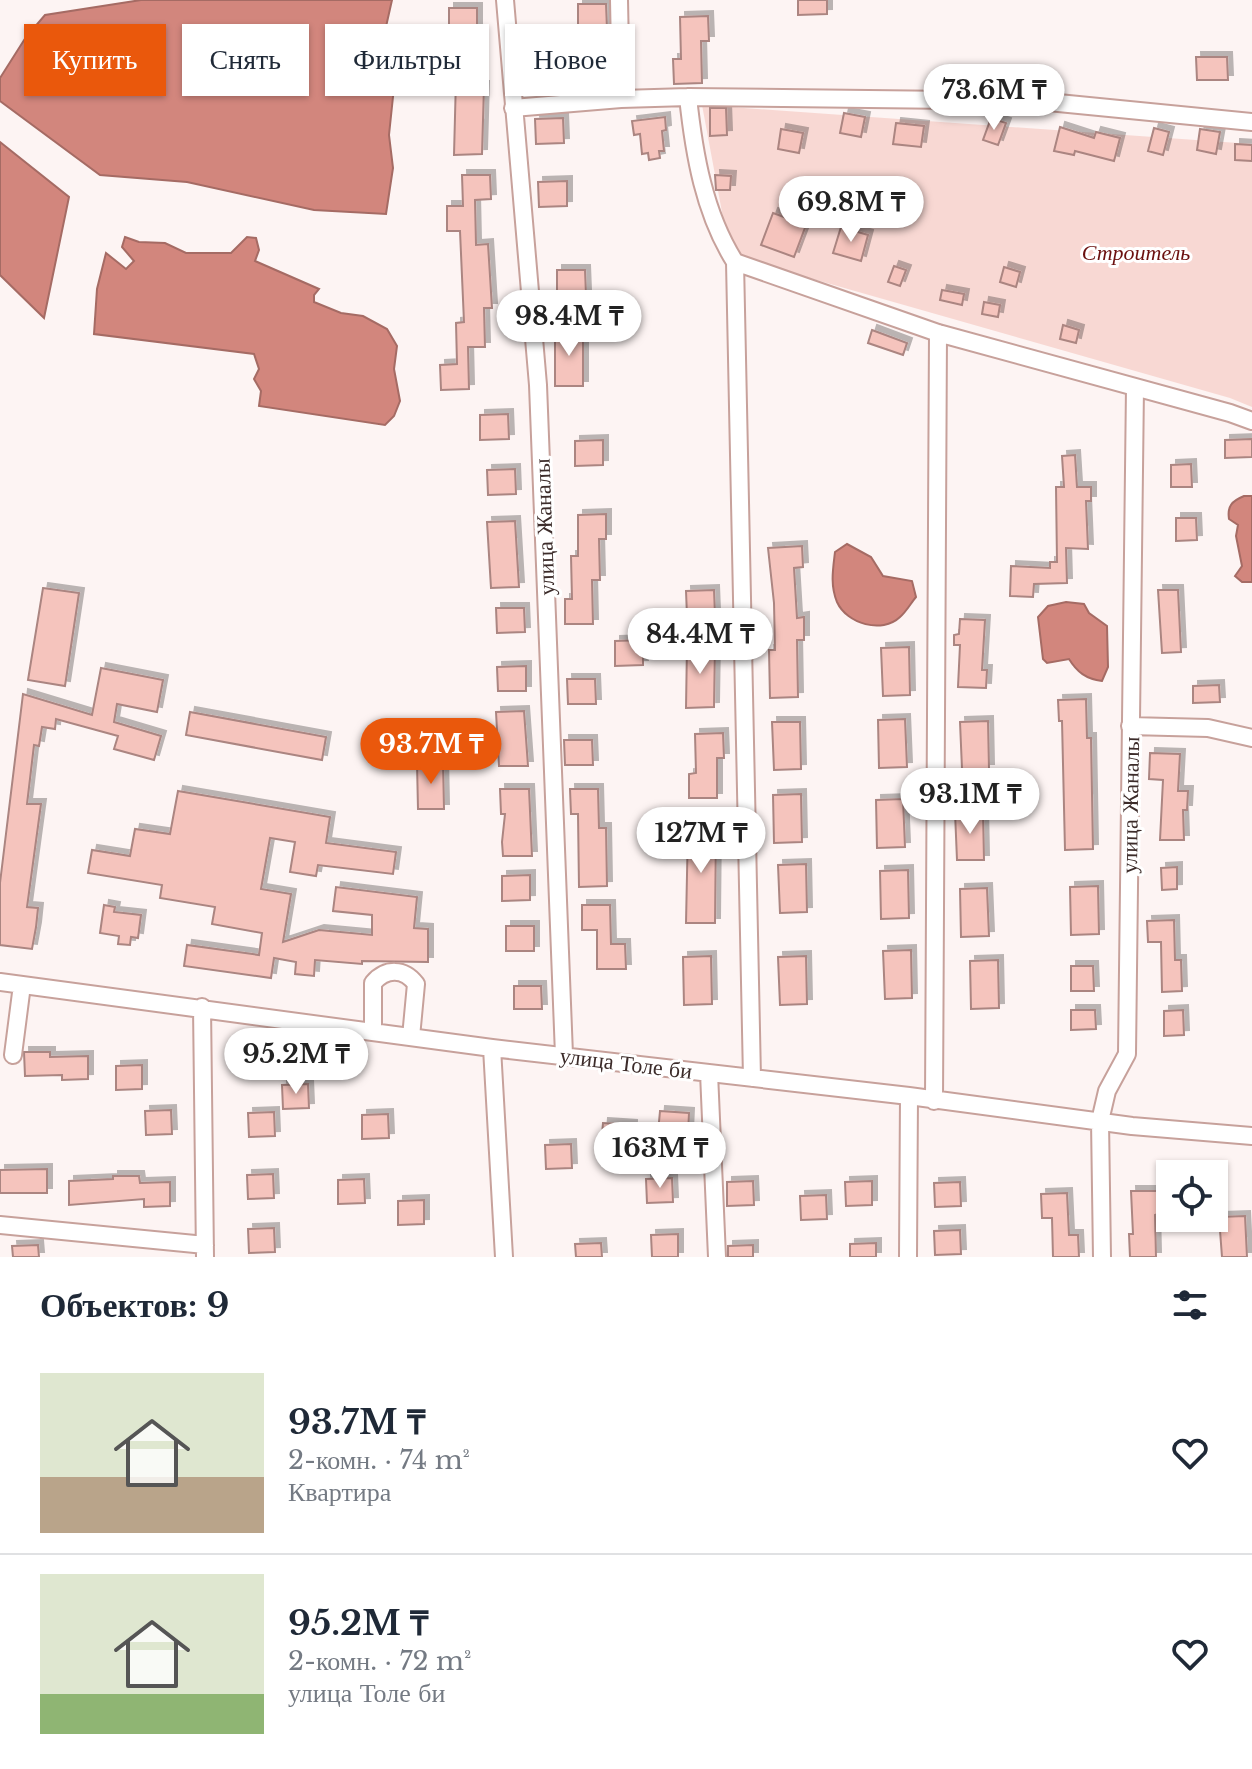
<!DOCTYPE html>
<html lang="ru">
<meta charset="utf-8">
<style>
body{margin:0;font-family:"Libre Baskerville",serif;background:#f6f6f7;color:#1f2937;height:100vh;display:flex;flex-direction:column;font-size:30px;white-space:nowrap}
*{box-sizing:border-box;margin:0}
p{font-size:26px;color:#747a83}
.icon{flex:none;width:44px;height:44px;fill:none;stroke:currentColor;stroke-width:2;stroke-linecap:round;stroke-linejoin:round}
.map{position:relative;height:1257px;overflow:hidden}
.details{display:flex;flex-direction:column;background:#fff;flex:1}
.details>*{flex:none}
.hud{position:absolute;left:24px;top:24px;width:800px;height:72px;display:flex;gap:16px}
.fabs{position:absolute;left:1156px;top:1160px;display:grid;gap:16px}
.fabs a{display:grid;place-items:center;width:72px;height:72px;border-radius:0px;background:#fff;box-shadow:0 2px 6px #0004;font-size:40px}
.price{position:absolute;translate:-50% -68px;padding:0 18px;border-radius:28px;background:#fff;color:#222;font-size:26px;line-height:52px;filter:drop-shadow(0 2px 4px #0008)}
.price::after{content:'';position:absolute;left:50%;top:48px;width:24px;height:18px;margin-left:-12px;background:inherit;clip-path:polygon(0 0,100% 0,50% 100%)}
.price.selected{background:#ea580c;color:#fff}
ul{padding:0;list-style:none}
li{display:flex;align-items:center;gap:24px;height:200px;padding:0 40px}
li+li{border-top:2px solid #e0e1e3}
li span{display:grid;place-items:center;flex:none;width:224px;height:160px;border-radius:0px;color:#555}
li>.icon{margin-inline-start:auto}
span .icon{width:96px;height:96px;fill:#fffc;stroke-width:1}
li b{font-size:34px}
h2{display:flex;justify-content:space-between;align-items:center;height:96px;padding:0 40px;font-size:34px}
.pill{padding:0 28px;border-radius:0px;background:#fff;box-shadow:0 2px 6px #0004;font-size:28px;line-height:72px}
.pill.selected{background:#ea580c;color:#fff}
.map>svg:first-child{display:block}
.green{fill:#f8d8d3}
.water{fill:#d2867d;stroke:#a56b64;stroke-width:2}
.building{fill:#f5c4bd;stroke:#ab8581;stroke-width:2;filter:url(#shadow)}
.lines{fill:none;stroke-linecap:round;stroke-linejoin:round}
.minor-casing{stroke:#c7a19b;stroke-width:20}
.minor{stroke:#fff;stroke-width:16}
.labels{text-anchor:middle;stroke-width:6;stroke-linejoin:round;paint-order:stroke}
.park-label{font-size:22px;font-style:italic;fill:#6b100f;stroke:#fff}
.street-label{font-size:22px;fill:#3c2c2a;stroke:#fff}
</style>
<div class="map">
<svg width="1252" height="1257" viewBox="0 0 1252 1257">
<defs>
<filter id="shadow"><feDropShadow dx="5" dy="-5" stdDeviation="0" flood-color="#0004"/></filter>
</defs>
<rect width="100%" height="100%" fill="#fdf4f3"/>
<!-- green -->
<path class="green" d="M702,105L1252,144V407L1230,398L743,259L727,239Z"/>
<!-- water -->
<path class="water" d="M141,0H392L383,40L394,87L389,135L393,168L386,214L314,210L187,182L100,175L0,101V78L26,37L45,15Z
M0,142L69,197L44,318L0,275Z
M125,237L139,242L165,243L186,253H231L247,237L256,238L259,250L255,261L319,289L314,295V302L341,313L363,316L387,329L397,346L394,369L400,401L394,416L385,425L259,406L261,391L254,379L259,369L254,354L94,334L97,289L106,253L126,269L134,261L122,247Z
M1244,496H1252V582H1242L1235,576L1242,566L1236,536L1238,525L1229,519C1227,506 1232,501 1244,496Z
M847,544L871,557L883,576L912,581L916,597C911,603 906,612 900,617C882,634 847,624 837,602C830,585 833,569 835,552Z
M1066,602L1084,604L1089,613L1107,626L1108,667L1102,681C1086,679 1077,672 1069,659L1047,663L1043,659L1038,617L1048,606Z"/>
<!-- building -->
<path class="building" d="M798,0H827V14L798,15Z
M578,4H606L607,29H578Z
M449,8H477V33H449Z
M708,16L709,41H701L702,83L674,84L673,59H681L680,17Z
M477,53V86H484L482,154L454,155L456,78H449L448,54Z
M1196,57H1227L1228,80H1197Z
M710,108H726L727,135L710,136Z
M844,113L865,117L861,137L840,133Z
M665,117L666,130L662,131L664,151H659L660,158L649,160L648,153L642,154L640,134L634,135L632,121Z
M563,118L564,143L536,144L535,119Z
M991,118L1006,123L998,145L983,140Z
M896,123L924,126L921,147L893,144Z
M1060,127L1094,138L1096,132L1120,138L1114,161L1075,151L1074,155L1054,151Z
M1154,128L1169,132L1163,155L1148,151Z
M781,129L803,133L799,153L778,149Z
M1200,129L1220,132L1216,154L1197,150Z
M1235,144L1252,145V161L1235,160Z
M462,175H490L491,199L475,200L476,245L488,244L492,308H484L485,347H468L469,389L441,390L440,365L457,364L456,323L464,322L460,231H447V206H463Z
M715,175L731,176L730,190H716Z
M567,181V206L539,207L538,182Z
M773,213L806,225L794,257L761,245Z
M841,227L868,235L861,261L833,253Z
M894,266L906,270L900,286L888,282Z
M1004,267L1020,272L1016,287L1000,282Z
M557,270H585L586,295H557Z
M942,290L964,294L962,305L940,300Z
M984,302L1000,305L998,317L982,314Z
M1063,325L1079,330L1076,343L1060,339Z
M583,329V386H555V330Z
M872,330L907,343L903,355L868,343Z
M508,414L509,439L480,440V415Z
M1252,439V457L1225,458V440Z
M603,440V465L575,466V441Z
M1075,455L1077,487H1091V501H1086L1088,549L1066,548L1067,583L1034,584L1033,597L1010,596L1011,566L1050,568V562H1057L1056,487H1064L1062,456Z
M1191,464L1192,487H1171V465Z
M515,469L516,494L488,495L487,470Z
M606,514V539H599L600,580H592L593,624H565V599H572L571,556H578V515Z
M1176,518H1196L1197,540L1176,541Z
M515,521L519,587L491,588L487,522Z
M802,546L803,567L794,568L797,618L804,617V640H797L798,697L770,698L769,650H775L774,603L768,548Z
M43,588L79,593L65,686L28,680Z
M714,590L715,615L687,616L686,591Z
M1158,590H1178L1181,652L1162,653Z
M496,608H524L525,632L497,633Z
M960,619L985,620L982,670H987L986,688L958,687L960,645H954V635L959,634Z
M643,640V665L615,666V641Z
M715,644L714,707L686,708L687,645Z
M909,647L910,695L883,696L881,648Z
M526,666V691H498L497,667Z
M101,668L163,680L157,712L117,704L114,722L161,736L154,760L114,749L118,736L56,719L55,729L42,727L39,746L34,745L27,804H41L27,907L38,908L36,927L32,949L0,945V883L23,694L92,715Z
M567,679H595L596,704H568Z
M1219,685L1220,702L1193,703V686Z
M1086,699L1087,738H1091L1093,849L1065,850L1062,721H1059L1058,700Z
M524,711L528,766H499L496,712Z
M190,712L326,737L322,760L186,735Z
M905,719L907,767L879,768L878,720Z
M988,721L989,769H962L960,722Z
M772,722H800L801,769L774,770Z
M723,733L724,758H717V798H689V774L696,773L695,734Z
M564,740H592L593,765H565Z
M1150,753L1180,754L1178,791H1188L1187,810H1183L1184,840H1160L1163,780L1149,779Z
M443,762L444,809H418L417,763Z
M500,789H529L532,856H503L502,842L505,814H501Z
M570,789H598L599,828H606L607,886L579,887L578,814H571Z
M178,791L330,817L326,843L396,852L393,874L318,865L316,876L290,872L295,842L270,838L261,889L291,894L283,942L319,930L372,935V915L333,911L336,887L417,897L414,928L428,929V962L362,961V964L315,960L314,976L295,974L296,962L274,958L271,978L184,966L187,945L259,955L262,933L212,924L215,907L160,898L162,885L88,873L92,850L130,856L135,829L170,834Z
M801,794L802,842L774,843L773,795Z
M903,799L905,847L877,848L876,800Z
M955,812H983L984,860H957Z
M688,827H716L715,923H686Z
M806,864L807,912L780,913L778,865Z
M1177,867V889L1162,890L1161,868Z
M908,870L909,918L881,919L880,871Z
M530,875V900L502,901V876Z
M1098,886L1099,934L1071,935L1070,887Z
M987,888L989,936L961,937L960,889Z
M104,905L115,907L114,912L141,915L138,938L131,937L130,945L118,944L119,936L100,933Z
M582,905H610L611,944H625L626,969H597V930H582Z
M1174,920L1175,960H1181L1182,991L1162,992L1161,942H1148L1147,921Z
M506,926H534V951H506Z
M911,950L912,998L885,999L883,951Z
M711,956L712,1004L684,1005L683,957Z
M806,956L807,1004L780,1005L778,957Z
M998,960L999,1008L971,1009L970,961Z
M1071,966H1093L1094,991H1071Z
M514,986H541L542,1009H514Z
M1071,1010H1095L1096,1029L1071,1030Z
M1183,1010L1184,1035L1164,1036V1011Z
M24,1052H50V1057L88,1056V1079L62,1080V1075L25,1076Z
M142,1065V1089L116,1090V1066Z
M308,1084L309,1108L283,1109L282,1085Z
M171,1110L172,1134L146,1135L145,1111Z
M660,1111L689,1113L688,1135L658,1133Z
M274,1112L275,1136L249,1137L248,1113Z
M388,1114L389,1138L362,1139V1115Z
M603,1123L632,1125L631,1147L601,1146Z
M571,1144L572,1168L546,1169L545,1145Z
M47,1169V1193H0V1170Z
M273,1174L274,1198L248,1199L247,1175Z
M113,1176H139L140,1183L170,1182V1206L144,1207V1199L69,1205V1181L113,1179Z
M672,1178L673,1202L647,1203L646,1179Z
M364,1179L365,1203L338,1204V1180Z
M753,1181L754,1205L727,1206V1182Z
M872,1181V1205L846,1206L845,1182Z
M960,1182L961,1206L935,1207L934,1183Z
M1131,1191H1158V1214L1155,1215L1156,1257H1130L1129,1234H1133Z
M1067,1193L1069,1235H1078L1079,1257H1053L1052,1218H1042L1041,1194Z
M826,1195L827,1219L801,1220L800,1196Z
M424,1200V1224L398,1225V1201Z
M1245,1216L1247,1257H1222L1219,1217Z
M274,1228L275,1252L249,1253L248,1229Z
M960,1230L961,1254L935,1255L934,1231Z
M678,1234V1257H652L651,1235Z
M601,1243L602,1257H576L575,1244Z
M876,1243V1257H850V1244Z
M38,1245L39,1257H13L12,1246Z
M753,1245V1257H728V1246Z"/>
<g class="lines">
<defs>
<path id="minor" d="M505,0L538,385L564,1055
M619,0L621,99
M688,97C694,154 704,213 735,262L938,333L1230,413L1252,421
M513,108L621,99L688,97L1038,101L1252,122
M735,262L752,1078
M1130,726L1208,728L1252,738
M0,982L492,1048L909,1096L1132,1126L1252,1136
M202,1007L205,1257
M373,1031V983C386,968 404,968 416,984L411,1037
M492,1048L504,1257
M13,1055L22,985
M709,1073L717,1257
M934,1101L938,333
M0,1225L205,1245
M908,1257L909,1096
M1102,1257L1100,1121L1107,1091L1127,1054L1135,387"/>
</defs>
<!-- minor casing -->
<use href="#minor" class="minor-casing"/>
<!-- minor -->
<use href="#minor" class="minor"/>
</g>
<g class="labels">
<!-- park labels -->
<g class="park-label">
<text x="1136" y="260">Строитель</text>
</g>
<!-- street labels -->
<g class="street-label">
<text transform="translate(544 527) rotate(-92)" y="8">улица Жаналы</text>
<text transform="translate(1130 805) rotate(-89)" y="8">улица Жаналы</text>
<text transform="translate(626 1063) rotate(7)" y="8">улица Толе би</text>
</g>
</g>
</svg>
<div class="fabs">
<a><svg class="icon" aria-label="locate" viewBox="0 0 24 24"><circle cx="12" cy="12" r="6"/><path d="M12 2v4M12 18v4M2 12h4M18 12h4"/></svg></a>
</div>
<b class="price" style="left:994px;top:132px">73.6M ₸</b>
<b class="price" style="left:851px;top:244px">69.8M ₸</b>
<b class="price" style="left:569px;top:358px">98.4M ₸</b>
<b class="price" style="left:700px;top:676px">84.4M ₸</b>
<b class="price selected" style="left:431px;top:786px">93.7M ₸</b>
<b class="price" style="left:970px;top:836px">93.1M ₸</b>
<b class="price" style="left:701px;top:875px">127M ₸</b>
<b class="price" style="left:296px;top:1096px">95.2M ₸</b>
<b class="price" style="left:660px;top:1190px">163M ₸</b>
<div class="hud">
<a class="pill selected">Купить</a>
<a class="pill">Снять</a>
<a class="pill">Фильтры</a>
<a class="pill">Новое</a>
</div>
</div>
<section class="details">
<h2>Объектов: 9<svg class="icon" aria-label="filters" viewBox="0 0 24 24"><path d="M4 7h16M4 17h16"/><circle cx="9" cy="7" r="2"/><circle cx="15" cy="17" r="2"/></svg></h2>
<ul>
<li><span style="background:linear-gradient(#dfe7d0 65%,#b9a48a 0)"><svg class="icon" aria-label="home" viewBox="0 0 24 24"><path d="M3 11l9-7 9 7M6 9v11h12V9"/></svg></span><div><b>93.7M ₸</b><p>2-комн. · 74 m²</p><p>Квартира</p></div><svg class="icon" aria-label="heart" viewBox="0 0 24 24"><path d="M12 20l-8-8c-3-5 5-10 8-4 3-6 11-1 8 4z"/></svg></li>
<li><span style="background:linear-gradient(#dfe7d0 75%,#8fb573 0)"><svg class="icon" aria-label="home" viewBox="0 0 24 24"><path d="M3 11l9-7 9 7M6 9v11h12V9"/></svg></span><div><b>95.2M ₸</b><p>2-комн. · 72 m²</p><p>улица Толе би</p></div><svg class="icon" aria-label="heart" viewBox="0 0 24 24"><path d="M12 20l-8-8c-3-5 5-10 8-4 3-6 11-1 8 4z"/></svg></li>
</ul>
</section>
